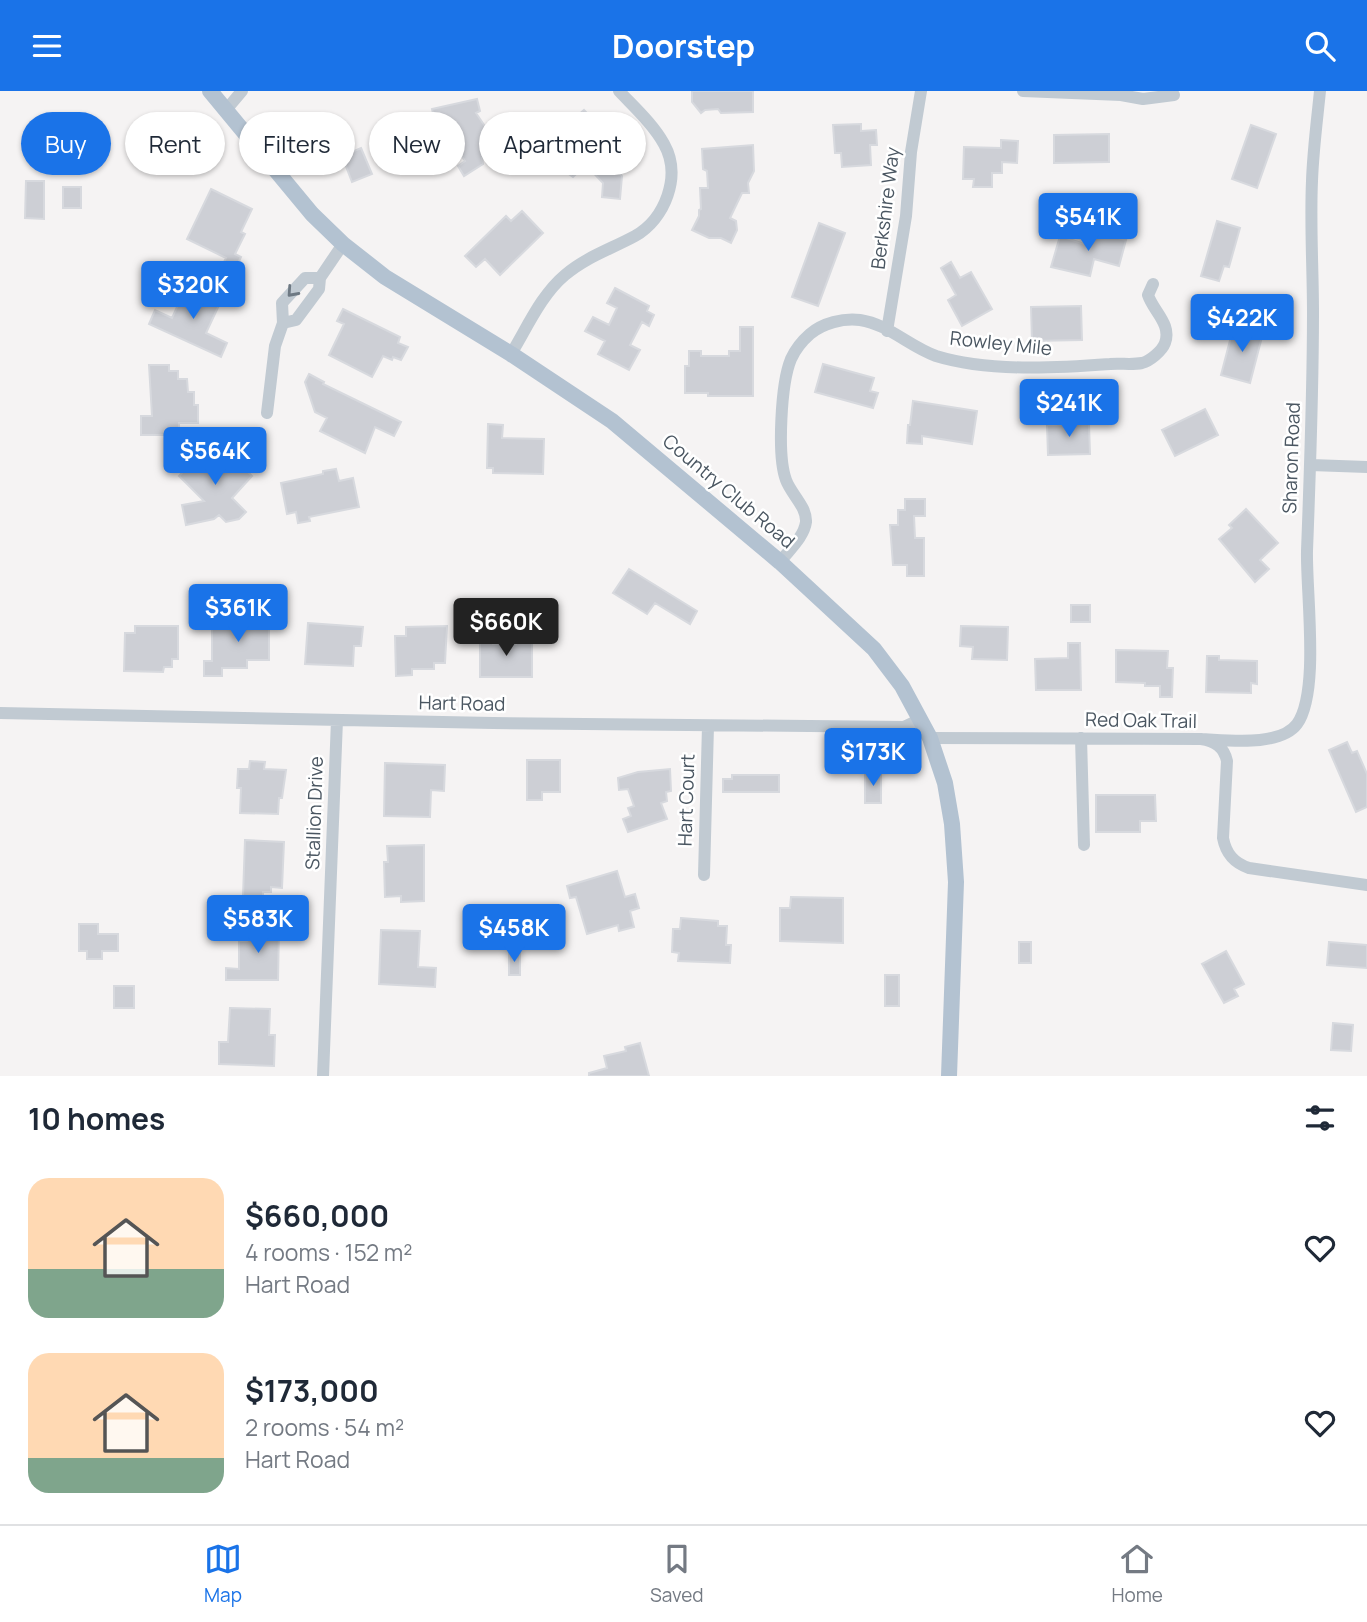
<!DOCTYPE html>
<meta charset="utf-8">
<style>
body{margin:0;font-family:Manrope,sans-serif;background:#f2f2f3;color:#1f2937;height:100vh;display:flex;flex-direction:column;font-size:26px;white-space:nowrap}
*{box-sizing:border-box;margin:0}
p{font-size:23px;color:#747a83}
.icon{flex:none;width:38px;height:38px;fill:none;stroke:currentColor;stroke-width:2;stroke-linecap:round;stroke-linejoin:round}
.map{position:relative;height:985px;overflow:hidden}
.details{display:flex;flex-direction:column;background:#fff;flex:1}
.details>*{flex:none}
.hud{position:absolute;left:21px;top:21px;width:700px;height:63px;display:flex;gap:14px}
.price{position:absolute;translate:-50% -60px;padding:0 16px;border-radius:7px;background:#1a73e8;color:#fff;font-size:23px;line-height:46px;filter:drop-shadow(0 2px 4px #0008)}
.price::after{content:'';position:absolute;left:50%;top:42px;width:21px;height:16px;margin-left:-10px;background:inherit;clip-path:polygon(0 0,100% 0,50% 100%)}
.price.selected{background:#222;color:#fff}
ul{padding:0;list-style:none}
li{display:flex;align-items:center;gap:21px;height:175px;padding:0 28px}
li span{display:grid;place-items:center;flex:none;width:196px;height:140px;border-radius:21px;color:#555}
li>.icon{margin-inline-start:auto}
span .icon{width:84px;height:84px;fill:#fffc;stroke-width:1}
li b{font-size:30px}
h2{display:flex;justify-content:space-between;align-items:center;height:84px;padding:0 28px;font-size:30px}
.pill{padding:0 24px;border-radius:32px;background:#fff;box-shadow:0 2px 5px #0004;font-size:24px;line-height:63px}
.pill.selected{background:#1a73e8;color:#fff}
header{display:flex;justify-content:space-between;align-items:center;height:91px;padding:0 28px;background:#1a73e8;color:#fff;font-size:32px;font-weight:700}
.tab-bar{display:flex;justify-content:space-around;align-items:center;height:98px;border-top:2px solid #e0e1e3;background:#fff;font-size:19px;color:#747a83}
.tab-bar a{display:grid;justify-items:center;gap:4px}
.tab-bar .selected{color:#1a73e8}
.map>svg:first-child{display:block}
.building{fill:#cdcfd5;stroke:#d7d9de;stroke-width:2}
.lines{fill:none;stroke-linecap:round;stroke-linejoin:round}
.minor{stroke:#c1cad2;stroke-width:12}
.major{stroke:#b3c2d1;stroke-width:16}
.oneway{stroke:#6e7983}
.labels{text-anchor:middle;stroke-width:5;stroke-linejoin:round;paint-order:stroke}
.street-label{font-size:19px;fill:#4a5661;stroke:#fff}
</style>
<header><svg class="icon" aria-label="menu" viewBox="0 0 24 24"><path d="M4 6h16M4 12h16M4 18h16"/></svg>Doorstep<svg class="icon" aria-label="search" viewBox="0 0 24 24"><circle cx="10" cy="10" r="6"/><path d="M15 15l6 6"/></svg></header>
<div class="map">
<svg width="1367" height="985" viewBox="0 0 1367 985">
<rect width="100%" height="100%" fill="#f5f3f3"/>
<!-- building -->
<path class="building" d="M692,0H753V21L721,22L718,18L705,19L701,22L692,11Z
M477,8L480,20L476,22L499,56L482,67L483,73L464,85L458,75L465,70L450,48L439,50L432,18Z
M584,19L615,52L622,56L621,65L601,63L622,85L620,108L602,106L603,92L586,74L573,86L566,81L559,73V62L548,51Z
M861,33V40L876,39L877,54H870L871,74L842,76L841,62H835L833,34Z
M1251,34L1276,43L1257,97L1232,88Z
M1109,43V71L1054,72V44Z
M1001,49L1018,50L1017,72L1002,71V82H992V96H973L974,88H963L964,56L1001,57Z
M753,54L754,80L748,92L749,102H742L730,127L736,130L737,139L731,152L721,147H709L692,139L699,125V119L701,118L700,97H708L707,80L703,78L702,58Z
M361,57L372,83L352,91L342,65Z
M26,90H44V128L25,127Z
M63,96H81V117H63Z
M211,98L252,118L241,141L245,143L235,163L241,166L232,185L220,179L226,167L187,148Z
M522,120L543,142L500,184L485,168L476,176L465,165L506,125L511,130Z
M1217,130L1240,137L1229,176L1224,175L1219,190L1201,185Z
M819,132L845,142L818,215L792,206Z
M1092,140L1126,149L1119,175L1094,168L1090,185L1051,176L1060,145L1088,154Z
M951,171L960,187L971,181L992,218L962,235L948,209L956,204L941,177Z
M187,194L221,210L206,242L227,252L221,266L149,233L155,219L172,227Z
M615,197L649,215L647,220L654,224L649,235L642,231L630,254L640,259L629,279L598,263L605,250L585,240L593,226L609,234L617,217L607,212Z
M1081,215L1082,249L1032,250L1031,216Z
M343,218L400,246L398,252L408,256L401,269L393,266L392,269L383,265L372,286L329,264L344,233L337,230Z
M1234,234L1263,242L1250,292L1221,284Z
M740,236H753V305H708V302H685V275H689V260H701V265H729V260H740Z
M823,273L874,287L870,300L878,302L873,317L815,301Z
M149,274H169V280H178V288H187L188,301H194V314H198V332H179V344H141V325H152Z
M309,283L324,291L323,293L401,331L394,345L375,336L365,362L320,340L327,327L315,321L305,291Z
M913,310L977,320L972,353L922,345V353L907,352L908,334H910Z
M1205,318L1218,344L1175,365L1162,339Z
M488,333L503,334L502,347L544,348L543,383L493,382V377H487Z
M1089,333L1090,363L1048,364L1047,334Z
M219,359L229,369L237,361L248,371L243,376L252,385L232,407L246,421L239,428L226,431L219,424L214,428L186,434L182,414L204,410L179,385L196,367L214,364Z
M336,378L339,390L353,387L359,416L309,426L310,430L298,432L296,421L287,423L281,392L323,383V380Z
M905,408H925V425H914L915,447H924V485H907V474H893L890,434H898V419H905Z
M1246,418L1278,452L1260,469L1269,478L1255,491L1219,448L1232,437L1229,434Z
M629,478L697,520L690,533L655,512L647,523L613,502Z
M1071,514H1090V531H1071Z
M224,527H269V569H247V577H222V585H204V570H212V529Z
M308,532L363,536L361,555H354L353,575L305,573Z
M135,535H178V568H172V576H164L163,581L124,580L125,542H135Z
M447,535L445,572H434V578H412V584L396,585L395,545H406V536Z
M961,535L1008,536L1007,569L972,568L973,556L960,555Z
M516,543H527V552H532V586H480V546H493V553H516Z
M1068,552H1080L1081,599H1036L1035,568L1068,567Z
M1116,559L1168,560L1167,577H1173L1172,606H1160V595H1145V592L1116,591Z
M1207,565H1219V569L1257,570V593L1251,592V602L1206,601Z
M1347,651L1352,662L1357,660L1367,683V716L1356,721L1329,659Z
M527,669H560V701H542V709H527Z
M250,670L265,671L264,678L286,679L282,707H279L278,723L240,722L241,697H237L238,678H249Z
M385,672L445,674L444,700L431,699L430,726L384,725Z
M670,678L671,700L666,701L667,710L661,712L667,728L628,741L623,728L631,725L628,717L634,715L628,698L619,699L618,687L638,681Z
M865,682H881V712H865Z
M732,684H779V701H723V688H732Z
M1096,704H1155L1156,730H1140V741H1096Z
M245,749L284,751L282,797L271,796V801H263V806L243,805Z
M424,754V810L401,811V805L385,806L384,771H388L387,755Z
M617,780L625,806L635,803L639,817L630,820L634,836L619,840L618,834L587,843L576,806L570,807L567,795Z
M791,806L843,807V852L780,850V817H790Z
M681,827L718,830V835H727L726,854H731L730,872L678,870L679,862L672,861L673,838H680Z
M252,832L279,836L278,889H226V877L239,878V850H247Z
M79,833H98V843H118V860H102V868H87V860H79Z
M381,839L420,840L418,876L436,877L435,896L379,893Z
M1019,851H1031V872H1019Z
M1329,851L1367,854V877L1327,874Z
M1226,860L1244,893L1234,898L1238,905L1224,912L1202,873Z
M509,862H520V884H509Z
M885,884H899V915H885Z
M114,895H134V917H114Z
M230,917L270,918L269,944H275L274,975L219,973V951H228Z
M1333,932L1353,934L1351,960L1331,959Z
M640,952L649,985H589V982L607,977L604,965L626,960L625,956Z"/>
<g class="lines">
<!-- minor -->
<path class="minor" d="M1023,0L1121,4L1143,8L1174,4
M226,19L242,0
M283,232L296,229L319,198L320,187L343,153
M887,240L906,125L911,61L921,0
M511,263C527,237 541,204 565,184C586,166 611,158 635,145C665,128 682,85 664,53C653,33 634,16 619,0
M267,322L275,255L283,232L282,212L305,187H320
M1311,374L1367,376
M780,471C789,459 804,446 806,431C807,416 791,403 786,389C777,365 781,292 791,268C795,259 802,250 810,243C823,232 843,227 860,229C888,233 910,256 936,265C988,281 1057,277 1110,273C1120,272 1132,274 1142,272C1150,270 1162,260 1165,252C1172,233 1153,220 1148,204L1153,193
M0,622L493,632L904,636L921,628
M930,647L1201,648C1215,650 1224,656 1227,670L1223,747C1226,763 1234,772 1249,777L1367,794
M1081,647L1084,754
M1201,648C1227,649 1280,656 1297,633C1320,601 1306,502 1307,460C1310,381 1313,302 1313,222C1313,178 1310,134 1312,90C1313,60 1317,30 1320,0
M704,784L708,635
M323,985L337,629"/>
<!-- major -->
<path class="major" d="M210,0L312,123L343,153L385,186L511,263L612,330L780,471L874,558L902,595L930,647L945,692L952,733L956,791L949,985"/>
</g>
<!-- one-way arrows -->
<defs><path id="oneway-chevron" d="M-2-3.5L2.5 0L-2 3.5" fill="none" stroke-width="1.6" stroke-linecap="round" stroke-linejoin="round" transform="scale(1.75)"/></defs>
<use class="oneway" href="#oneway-chevron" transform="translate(292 201) rotate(132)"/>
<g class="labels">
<!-- street labels -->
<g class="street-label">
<text transform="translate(885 117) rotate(-83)" y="7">Berkshire Way</text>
<text transform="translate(1001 252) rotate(6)" y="7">Rowley Mile</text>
<text transform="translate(1291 367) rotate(-88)" y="7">Sharon Road</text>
<text transform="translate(729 400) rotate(40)" y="7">Country Club Road</text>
<text transform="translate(462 612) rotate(1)" y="7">Hart Road</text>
<text transform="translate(1141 629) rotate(1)" y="7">Red Oak Trail</text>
<text transform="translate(686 709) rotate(-88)" y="7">Hart Court</text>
<text transform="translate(314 722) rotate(-88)" y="7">Stallion Drive</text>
</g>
</g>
</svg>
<b class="price" style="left:1088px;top:162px">$541K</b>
<b class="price" style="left:193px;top:230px">$320K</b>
<b class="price" style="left:1242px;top:263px">$422K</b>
<b class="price" style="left:1069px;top:348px">$241K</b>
<b class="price" style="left:215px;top:396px">$564K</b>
<b class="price" style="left:238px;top:553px">$361K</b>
<b class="price selected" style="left:506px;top:567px">$660K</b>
<b class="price" style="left:873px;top:697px">$173K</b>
<b class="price" style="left:258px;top:864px">$583K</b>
<b class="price" style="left:514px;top:873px">$458K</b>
<div class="hud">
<a class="pill selected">Buy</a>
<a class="pill">Rent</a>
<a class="pill">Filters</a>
<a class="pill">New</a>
<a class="pill">Apartment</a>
</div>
</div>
<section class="details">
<h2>10 homes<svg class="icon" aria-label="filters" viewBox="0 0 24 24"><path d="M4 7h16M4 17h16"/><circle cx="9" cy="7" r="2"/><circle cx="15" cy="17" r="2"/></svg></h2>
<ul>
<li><span style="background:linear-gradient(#ffd9b3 65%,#7fa58c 0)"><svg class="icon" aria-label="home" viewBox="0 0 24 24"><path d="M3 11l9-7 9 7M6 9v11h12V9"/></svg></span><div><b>$660,000</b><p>4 rooms · 152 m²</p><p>Hart Road</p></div><svg class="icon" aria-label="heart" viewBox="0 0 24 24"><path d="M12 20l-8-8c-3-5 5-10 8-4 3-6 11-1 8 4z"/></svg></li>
<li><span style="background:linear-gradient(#ffd9b3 75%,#7fa58c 0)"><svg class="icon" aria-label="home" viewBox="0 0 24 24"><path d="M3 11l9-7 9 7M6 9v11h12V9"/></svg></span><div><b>$173,000</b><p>2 rooms · 54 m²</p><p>Hart Road</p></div><svg class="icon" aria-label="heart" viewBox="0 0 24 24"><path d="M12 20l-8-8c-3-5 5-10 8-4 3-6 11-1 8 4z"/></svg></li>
</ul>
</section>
<nav class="tab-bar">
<a class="selected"><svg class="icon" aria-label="map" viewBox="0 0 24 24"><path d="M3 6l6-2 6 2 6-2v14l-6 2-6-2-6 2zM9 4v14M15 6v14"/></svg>Map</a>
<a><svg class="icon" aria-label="saved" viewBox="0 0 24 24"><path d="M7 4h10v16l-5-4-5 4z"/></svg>Saved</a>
<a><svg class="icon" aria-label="home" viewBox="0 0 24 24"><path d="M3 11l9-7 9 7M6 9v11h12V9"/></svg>Home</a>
</nav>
